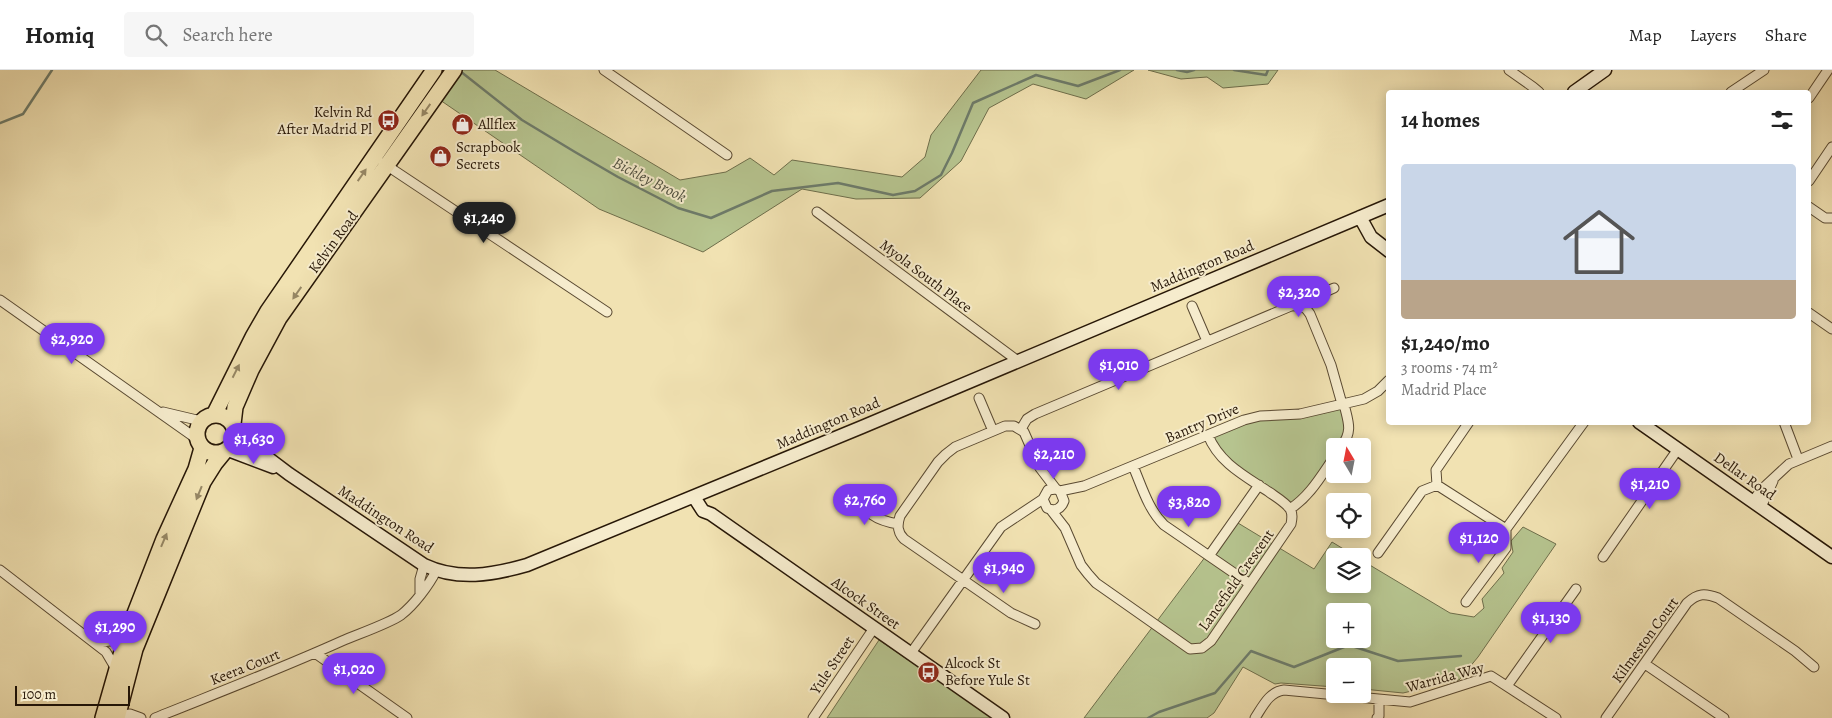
<!DOCTYPE html>
<meta charset="utf-8">
<style>
body{margin:0;font-family:Alegreya,serif;background:#f6f6f6;color:#222;height:100vh;display:flex;flex-direction:column;font-size:19px;white-space:nowrap}
*{box-sizing:border-box;margin:0}
p{font-size:16px;color:#767676}
.icon{flex:none;width:28px;height:28px;fill:none;stroke:currentColor;stroke-width:2;stroke-linecap:round;stroke-linejoin:round}
.map{position:relative;flex:1;overflow:hidden}
.drawer{position:absolute;left:1386px;top:20px;width:425px;height:335px;display:flex;flex-direction:column;background:#fff;border-radius:5px;box-shadow:0 2px 12px #0003}
.drawer>*{flex:none}
.needle{width:32px;rotate:350deg}
.fabs{position:absolute;left:1326px;top:368px;display:grid;gap:10px}
.fabs a{display:grid;place-items:center;width:45px;height:45px;border-radius:5px;background:#fff;box-shadow:0 2px 12px #0003;font-size:25px}
.scale{position:absolute;left:15px;bottom:12px;width:115px;box-sizing:border-box;padding-left:5px;border:2px solid #271707;border-top:0;font-size:14px;line-height:18px;white-space:nowrap;color:#271707;-webkit-text-stroke:4px #f6eccd;paint-order:stroke}
.price{position:absolute;translate:-50% -42px;padding:0 11px;border-radius:18px;background:#7c3aed;color:#fff;font-size:16px;line-height:32px;filter:drop-shadow(0 1px 2px #0008)}
.price::after{content:'';position:absolute;left:50%;top:30px;width:15px;height:11px;margin-left:-8px;background:inherit;clip-path:polygon(0 0,100% 0,50% 100%)}
.price.active{background:#222;color:#fff}
ul{padding:0;list-style:none}
li{display:grid;align-content:center;gap:10px;height:265px;padding:0 15px}
li+li{border-top:1px solid #e0e0e0}
li span{display:grid;place-items:center;height:155px;border-radius:5px;color:#555}
li>.icon{margin-inline-start:auto}
span .icon{width:90px;height:90px;fill:#fffc;stroke-width:1}
li b{font-size:21px}
h2{display:flex;justify-content:space-between;align-items:center;height:60px;padding:0 15px;font-size:21px}
header{display:flex;align-items:center;gap:30px;box-sizing:border-box;height:70px;padding:0 25px;background:#fff;border-bottom:1px solid #e0e0e0}
header strong{font-size:24px}
nav{display:flex;gap:28px;margin-inline-start:auto;font-size:18px}
.search{width:350px;height:45px;background:#f6f6f6;display:flex;align-items:center;gap:12px;box-sizing:border-box;padding:0 18px;border-radius:5px;color:#767676;font-size:19px}
.map>svg:first-child{display:block}
.green{fill:#b6c48f;stroke:#6e6e4b;fill-rule:evenodd}
.lines{fill:none;stroke-linecap:round;stroke-linejoin:round}
.stream{stroke:#6d7b6a;stroke-width:2.5}
.street-casing{stroke:#5a4a32;stroke-width:11}
.secondary-casing{stroke:#271707;stroke-width:15}
.primary-casing{stroke:#271707;stroke-width:18}
.street{stroke:#f6eccd;stroke-width:9}
.secondary{stroke:#f6eccd;stroke-width:12}
.primary{stroke:#f1e2b2;stroke-width:15}
.oneway{fill:#968765}
.labels{text-anchor:middle;stroke-width:4;stroke-linejoin:round;paint-order:stroke}
.poi-label{font-size:15px;fill:#271707;stroke:#f6eccd;text-anchor:start}
.street-label{font-size:15px;fill:#271707;stroke:#f6eccd}
.water-label{font-size:16px;font-style:italic;fill:#505141;stroke:#f6eccd}
</style>
<header>
<strong>Homiq</strong>
<div class="search"><svg class="icon" aria-label="search" viewBox="0 0 24 24"><circle cx="10" cy="10" r="6"/><path d="M15 15l6 6"/></svg>Search here</div>
<nav><a>Map</a><a>Layers</a><a>Share</a></nav>
</header>
<div class="map">
<svg width="1832" height="648" viewBox="0 0 1832 648">
<rect width="100%" height="100%" fill="#f1e2b2"/>
<filter id="stains"><feTurbulence type="fractalNoise" baseFrequency=".004" numOctaves="4"/><feColorMatrix values="0 0 0 0 .2 0 0 0 0 .09 0 0 0 0 .02 0 0 0 .5 -.17"/></filter>
<radialGradient id="worn" r=".72"><stop offset=".6" stop-color="#630" stop-opacity="0"/><stop offset="1" stop-color="#630" stop-opacity=".3"/></radialGradient>
<!-- green -->
<path class="green" d="M462,0H495L680,110L726,102L750,88L774,105L792,90L902,107L925,87L931,65L981,0H1134L1086,29L1033,14L989,38L961,91L920,128L856,129L802,119L703,182L599,139L440,30Z
M1148,0H1278L1268,14L1223,18L1207,7L1181,9Z
M1344,334L1350,359L1342,376H1335V386L1290,439L1237,400L1208,365L1232,355Z
M1233,450L1314,499L1332,472L1355,486H1335V514H1362L1363,491L1450,543L1474,547L1484,538L1482,529L1504,503L1502,498L1513,482L1511,471L1523,457L1556,474L1478,587L1459,610L1403,623L1363,619L1362,596H1335V617L1281,613L1275,614L1243,597L1214,643L1207,648H1084ZM1335,541H1362V569H1335Z
M879,570L993,648H827Z"/>
<g class="lines">
<!-- stream -->
<path class="stream" d="M1177,0L1187,2L1194,0
M1234,0L1266,5L1268,0
M460,1L522,50L575,82L618,107L678,138L711,148L772,121L838,113L893,125L915,121L941,105L952,83L973,33L1036,5L1078,16L1120,0
M0,53L23,44L52,0
M1148,648L1159,642L1215,623L1251,581L1294,597L1349,575L1398,591L1461,586"/>
<defs>
<path id="street" d="M604,0L727,85
M1509,0L1533,17L1539,22
M1731,22L1764,0
M1809,28L1828,0
M383,93L607,242
M1809,111L1832,77
M1809,137L1825,148H1832
M817,142L1018,291
M0,230L197,369
M1192,236L1207,271
M1305,237L1316,226L1334,218
M1809,243L1832,259
M979,328L993,361
M163,342L201,351
M1784,352L1798,389
M1021,359L1027,349L1035,344L1291,236C1300,235 1305,236 1310,244L1331,295L1342,334
M1342,376C1353,360 1348,352 1344,334
M1133,396C1142,417 1148,439 1164,455L1250,514
M1437,415L1436,400L1469,352
M1060,421L1064,431C1061,439 1055,442 1047,438L1043,429L1048,420L1056,419L1060,421L1084,416L1244,350L1260,346L1300,344L1364,329L1378,321L1389,310
M853,425C868,443 874,450 898,454
M1753,431L1762,419L1789,394L1832,376
M1761,437L1773,411
M1290,439C1310,426 1321,406 1335,386
M1051,440L1065,458L1081,495L1088,504L1096,513L1190,579L1202,578L1211,571L1291,454C1292,449 1293,444 1290,439C1285,432 1276,427 1269,422C1245,406 1219,393 1208,365
M1378,483L1422,421L1437,415L1506,459L1584,352
M1209,486L1259,415
M1603,487L1678,379
M0,500L106,582L116,599
M420,523V509L424,495
M1466,532L1506,478V459
M1035,554L1011,543L904,469C897,462 897,455 900,446L938,392L946,384L955,377L1005,356H1014L1024,362L1040,398L1056,419
M95,573L117,570L127,564
M315,583L407,648
M911,583L1001,457L1043,429
M1645,594L1724,648
M1507,616L1576,519
M117,646L130,644L141,648
M155,648C217,623 280,599 342,571C358,564 388,554 401,545C414,535 429,515 436,501
M813,648L874,558
M1255,648C1263,636 1269,622 1284,620L1410,632L1491,606L1556,648
M1377,648L1379,646V630
M1606,648L1687,533C1698,523 1705,523 1718,528L1795,581L1814,597"/>
<path id="secondary" d="M1574,22L1605,0
M1360,147L1371,167L1389,181
M1639,352L1832,487
M236,364L289,404L424,495C458,511 492,505 527,495L862,357L1389,135
M228,380L273,397
M694,427L703,441L711,444L1003,648"/>
<path id="primary" d="M197 364a19 19 0 1 1 38 0a19 19 0 1 1-38 0Z
M214,345L253,267L268,241L434,0
M233,354L235,337L251,300L279,248L454,0
M103,648L127,564L164,469L196,399L202,378
M117,648L135,579L203,412L215,393L224,382"/>
</defs>
<!-- street casing -->
<use href="#street" class="street-casing"/>
<!-- secondary casing -->
<use href="#secondary" class="secondary-casing"/>
<!-- primary casing -->
<use href="#primary" class="primary-casing"/>
<!-- street -->
<use href="#street" class="street"/>
<!-- secondary -->
<use href="#secondary" class="secondary"/>
<!-- primary -->
<use href="#primary" class="primary"/>
</g>
<!-- one-way arrows -->
<defs><path id="oneway-solid" d="M-6-.8H1V-3.2L6.5 0L1 3.2V.8H-6Z" transform="scale(1.25)"/></defs>
<g class="oneway">
<use href="#oneway-solid" transform="translate(426 40) rotate(125)"/>
<use href="#oneway-solid" transform="translate(362 105) rotate(-55)"/>
<use href="#oneway-solid" transform="translate(297 223) rotate(125)"/>
<use href="#oneway-solid" transform="translate(236 301) rotate(-63)"/>
<use href="#oneway-solid" transform="translate(199 423) rotate(112)"/>
<use href="#oneway-solid" transform="translate(164 470) rotate(-67)"/>
</g>
<!-- icons -->
<defs>
<symbol id="bus-disc" viewBox="-11 -11 22 22"><circle r="9.5" fill="#8f2418" stroke="#f6eccd"/><path d="M-5-6H5V4H4V6H2V4H-2V6H-4V4H-5ZM-3.5-4V0h7V-4ZM-3.5 1.2v1.5H-2V1.2ZM2 1.2v1.5H3.5V1.2Z" fill="#fff"/></symbol>
<symbol id="shop-disc" viewBox="-11 -11 22 22"><circle r="9.5" fill="#8f2418" stroke="#f6eccd"/><path d="M-5-2.5h2.3a2.7 3.5 0 0 1 5.4 0H5L5.5 6h-11ZM-1.5-2.5h3a1.5 2.3 0 0 0-3 0Z" fill="#fff"/></symbol>
</defs>
<g fill-rule="evenodd">
<use href="#bus-disc" x="376" y="38" width="25" height="25"/>
<use href="#shop-disc" x="450" y="42" width="25" height="25"/>
<use href="#shop-disc" x="428" y="74" width="25" height="25"/>
<use href="#bus-disc" x="916" y="590" width="25" height="25"/>
</g>
<g class="labels">
<!-- poi labels -->
<g class="poi-label">
<text x="372" y="47" text-anchor="end">Kelvin Rd<tspan x="372" dy="17">After Madrid Pl</tspan></text>
<text x="478" y="59">Allflex</text>
<text x="456" y="82">Scrapbook<tspan x="456" dy="17">Secrets</tspan></text>
<text x="945" y="598">Alcock St<tspan x="945" dy="17">Before Yule St</tspan></text>
</g>
<!-- street labels -->
<g class="street-label">
<text transform="translate(333 172) rotate(-54)" y="5">Kelvin Road</text>
<text transform="translate(1202 196) rotate(-23)" y="5">Maddington Road</text>
<text transform="translate(926 206) rotate(37)" y="5">Myola South Place</text>
<text transform="translate(828 353) rotate(-23)" y="5">Maddington Road</text>
<text transform="translate(1202 353) rotate(-23)" y="5">Bantry Drive</text>
<text transform="translate(1745 406) rotate(35)" y="5">Dellar Road</text>
<text transform="translate(386 449) rotate(33)" y="5">Maddington Road</text>
<text transform="translate(1236 510) rotate(-55)" y="5">Lancefield Crescent</text>
<text transform="translate(866 533) rotate(35)" y="5">Alcock Street</text>
<text transform="translate(1645 570) rotate(-54)" y="5">Kilmeston Court</text>
<text transform="translate(832 595) rotate(-56)" y="5">Yule Street</text>
<text transform="translate(245 597) rotate(-22)" y="5">Keera Court</text>
<text transform="translate(1445 607) rotate(-15)" y="5">Warrida Way</text>
</g>
<!-- water labels -->
<g class="water-label">
<text transform="translate(650 109) rotate(27)" y="6">Bickley Brook</text>
</g>
</g>
<rect width="100%" height="100%" filter="url(#stains)"/>
<rect width="100%" height="100%" fill="url(#worn)"/>
</svg>
<div class="fabs">
<a><svg class="needle" viewBox="-14 -14 28 28"><path d="M0-13l5 13h-10z" fill="#e53935"/><path d="M0 13l5-13h-10z" fill="#767676"/></svg></a>
<a><svg class="icon" aria-label="locate" viewBox="0 0 24 24"><circle cx="12" cy="12" r="6"/><path d="M12 2v4M12 18v4M2 12h4M18 12h4"/></svg></a>
<a><svg class="icon" aria-label="layers" viewBox="0 0 24 24"><path d="M12 4l9 5-9 5-9-5zM3 14l9 5 9-5"/></svg></a>
<a>+</a>
<a>−</a>
</div>
<div class="scale">100 m</div>
<b class="price active" style="left:484px;top:174px">$1,240</b>
<b class="price" style="left:1299px;top:248px">$2,320</b>
<b class="price" style="left:72px;top:295px">$2,920</b>
<b class="price" style="left:1119px;top:321px">$1,010</b>
<b class="price" style="left:254px;top:395px">$1,630</b>
<b class="price" style="left:1054px;top:410px">$2,210</b>
<b class="price" style="left:1650px;top:440px">$1,210</b>
<b class="price" style="left:865px;top:456px">$2,760</b>
<b class="price" style="left:1189px;top:458px">$3,820</b>
<b class="price" style="left:1479px;top:494px">$1,120</b>
<b class="price" style="left:1004px;top:524px">$1,940</b>
<b class="price" style="left:1551px;top:574px">$1,130</b>
<b class="price" style="left:115px;top:583px">$1,290</b>
<b class="price" style="left:354px;top:625px">$1,020</b>
<section class="drawer">
<h2>14 homes<svg class="icon" aria-label="filters" viewBox="0 0 24 24"><path d="M4 7h16M4 17h16"/><circle cx="9" cy="7" r="2"/><circle cx="15" cy="17" r="2"/></svg></h2>
<ul>
<li><span style="background:linear-gradient(#c9d6e8 75%,#b9a48a 0)"><svg class="icon" aria-label="home" viewBox="0 0 24 24"><path d="M3 11l9-7 9 7M6 9v11h12V9"/></svg></span><div><b>$1,240/mo</b><p>3 rooms · 74 m²</p><p>Madrid Place</p></div></li>
</ul>
</section>
</div>
